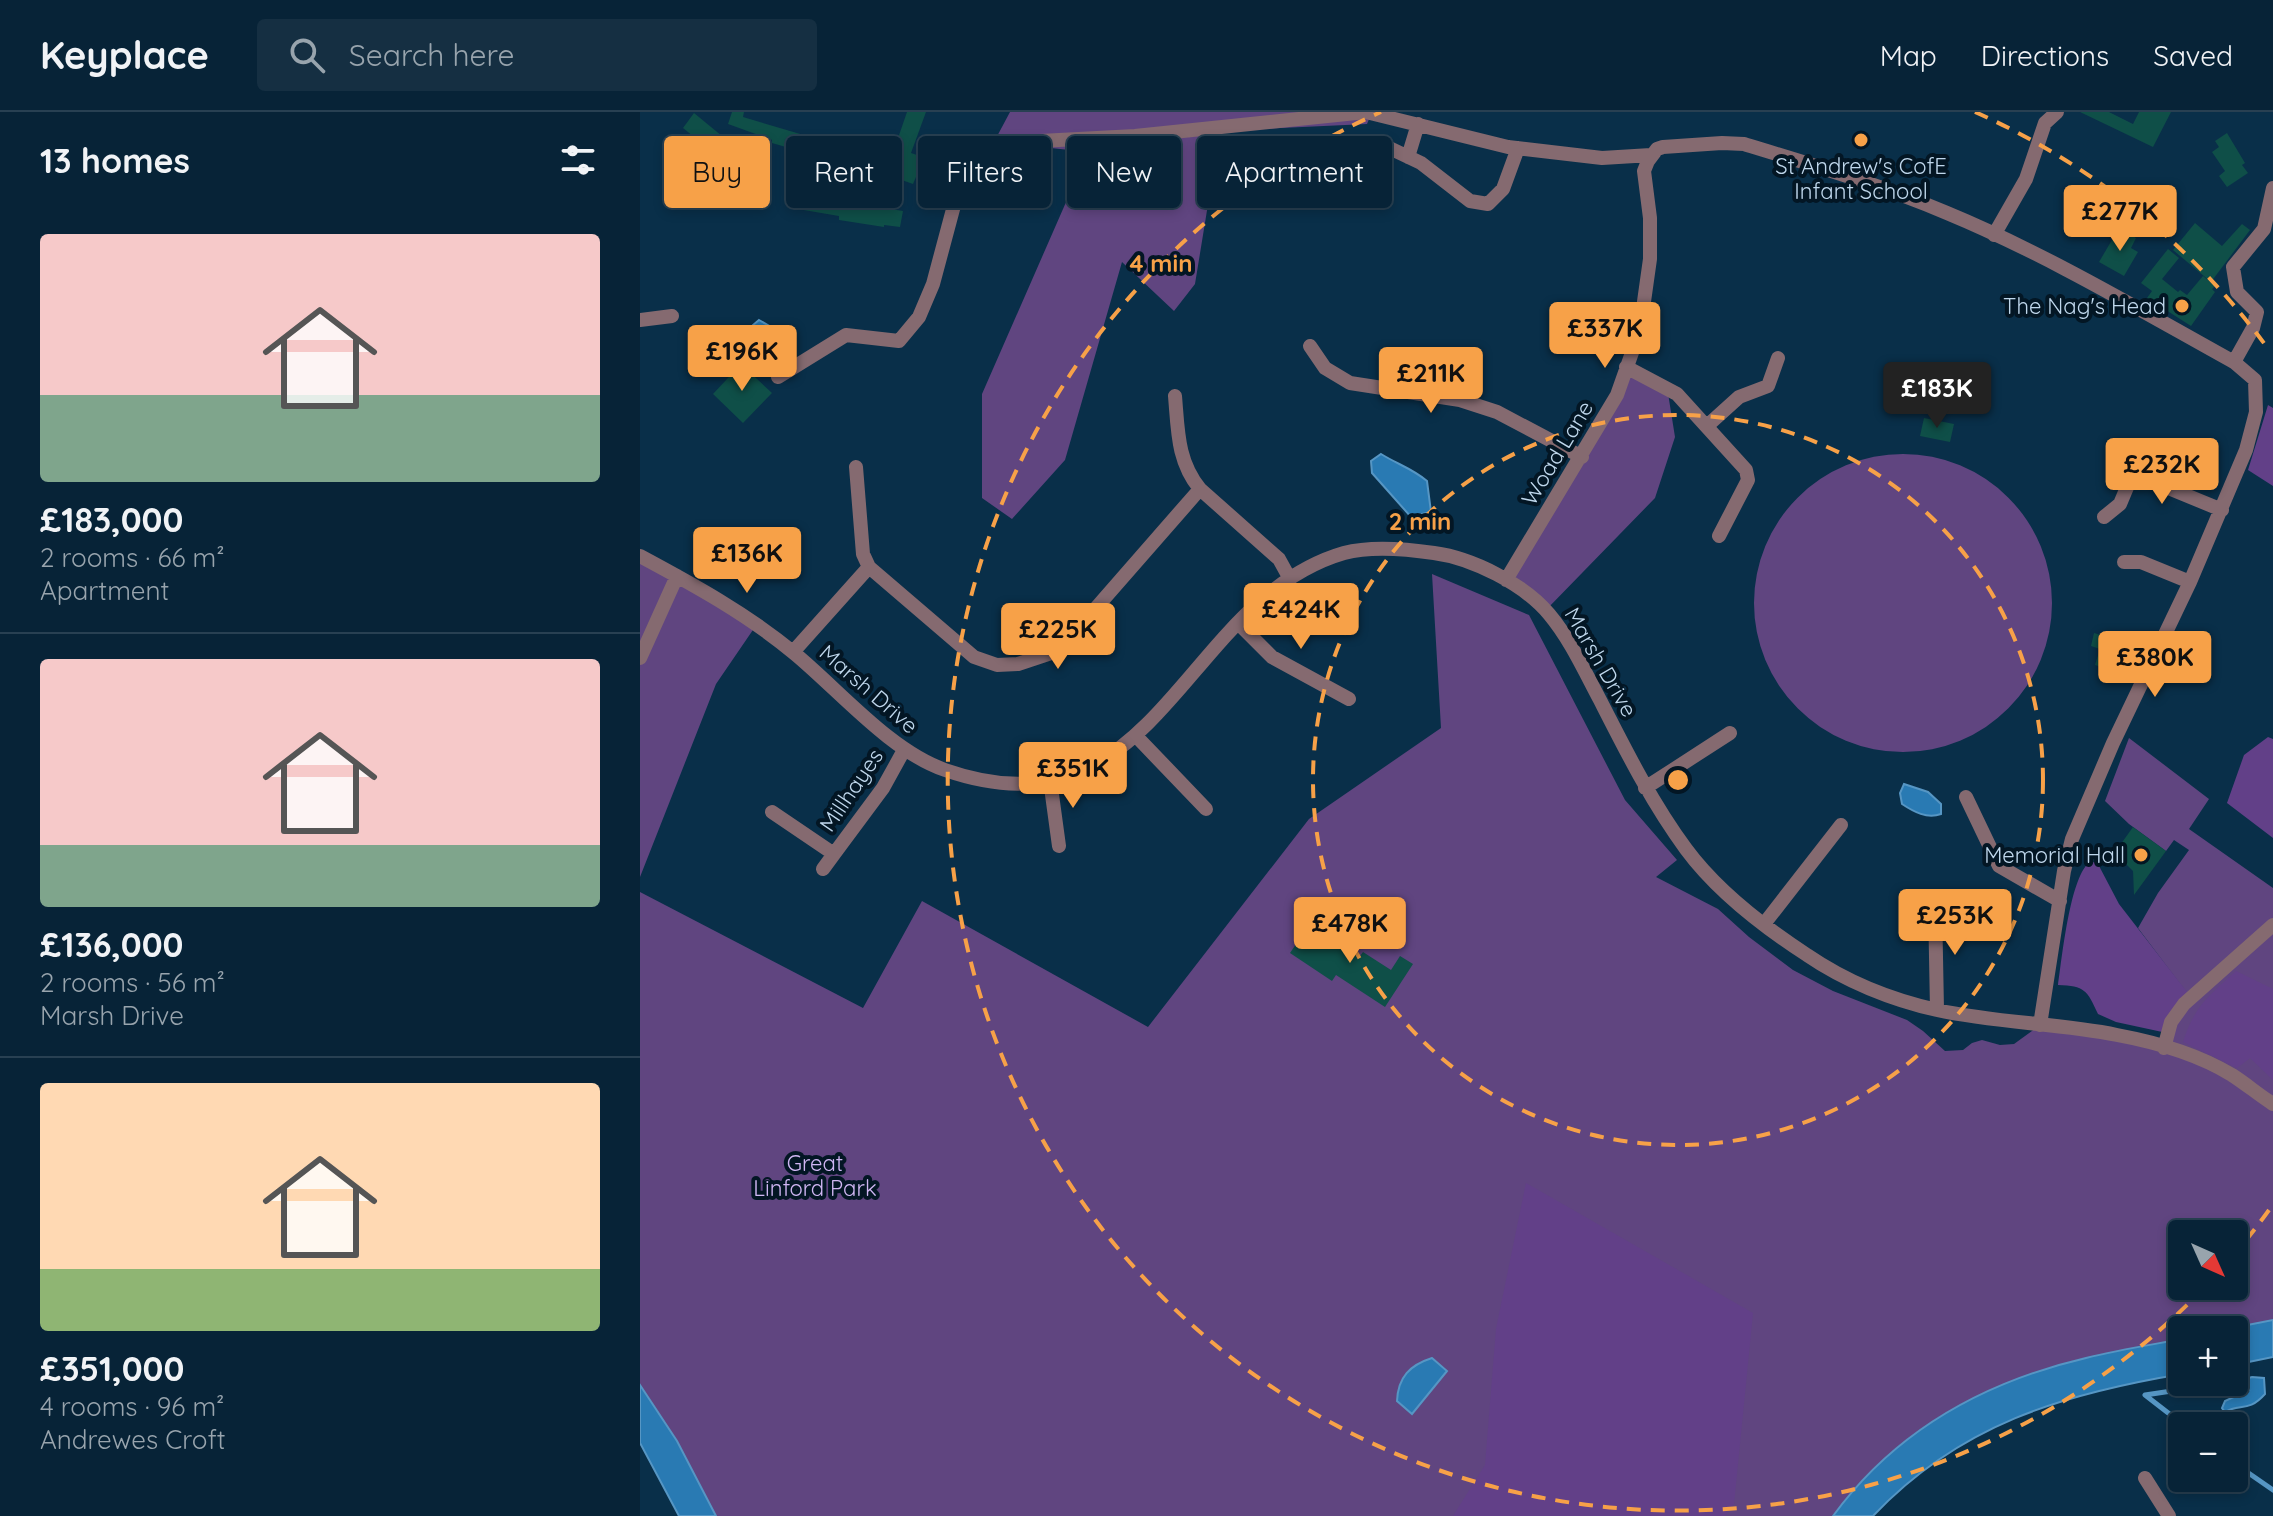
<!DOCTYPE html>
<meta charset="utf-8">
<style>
body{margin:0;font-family:Quicksand,sans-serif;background:#152f42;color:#f1f3f6;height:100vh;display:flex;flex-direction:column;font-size:30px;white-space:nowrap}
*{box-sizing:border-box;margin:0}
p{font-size:26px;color:#98a4ad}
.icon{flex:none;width:44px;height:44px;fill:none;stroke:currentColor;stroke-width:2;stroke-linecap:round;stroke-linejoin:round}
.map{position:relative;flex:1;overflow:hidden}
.panel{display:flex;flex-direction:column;background:#072337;width:640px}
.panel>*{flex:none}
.hud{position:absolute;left:24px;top:24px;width:760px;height:72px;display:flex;gap:16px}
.needle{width:52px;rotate:135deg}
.controls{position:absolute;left:1528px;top:1108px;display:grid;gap:16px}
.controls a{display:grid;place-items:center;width:80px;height:80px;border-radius:8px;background:#072337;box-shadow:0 4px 12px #0003,0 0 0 2px #284052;font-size:40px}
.price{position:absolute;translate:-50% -68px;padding:0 18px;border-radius:8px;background:#f7a148;color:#111;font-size:26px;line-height:52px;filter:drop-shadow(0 2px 4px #0008)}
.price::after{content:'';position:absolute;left:50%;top:48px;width:24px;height:18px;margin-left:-12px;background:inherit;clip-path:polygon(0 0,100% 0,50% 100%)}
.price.active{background:#222;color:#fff}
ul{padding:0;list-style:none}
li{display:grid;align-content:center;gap:16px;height:424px;padding:0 40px}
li+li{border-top:2px solid #284052}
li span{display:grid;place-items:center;height:248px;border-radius:8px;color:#555}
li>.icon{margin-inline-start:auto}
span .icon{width:144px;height:144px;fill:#fffc;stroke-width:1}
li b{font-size:34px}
h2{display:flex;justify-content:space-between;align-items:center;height:96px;padding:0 40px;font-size:34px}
.chip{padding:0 28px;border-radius:8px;background:#072337;box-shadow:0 4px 12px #0003,0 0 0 2px #284052;font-size:28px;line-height:72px}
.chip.active{background:#f7a148;color:#111}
header{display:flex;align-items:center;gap:48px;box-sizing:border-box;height:112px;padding:0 40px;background:#072337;border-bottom:2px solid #284052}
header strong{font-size:38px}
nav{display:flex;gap:44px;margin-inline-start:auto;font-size:28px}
.search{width:560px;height:72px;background:#152f42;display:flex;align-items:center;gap:20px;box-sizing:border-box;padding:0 28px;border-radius:8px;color:#98a4ad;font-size:30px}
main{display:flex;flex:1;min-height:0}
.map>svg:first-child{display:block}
.green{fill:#604580;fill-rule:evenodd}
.forest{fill:#624088}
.water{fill:#297ab3;stroke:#5696c4;stroke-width:2}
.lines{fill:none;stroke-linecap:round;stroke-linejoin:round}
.stream{stroke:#5696c4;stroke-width:5}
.building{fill:#0f4f48}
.minor{stroke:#856a70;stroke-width:14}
.ring{fill:none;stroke:#f7a148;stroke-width:4;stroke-dasharray:14 10}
.poi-dot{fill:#f7a148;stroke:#031624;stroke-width:3}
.labels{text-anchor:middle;stroke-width:8;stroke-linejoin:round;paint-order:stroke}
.poi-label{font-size:22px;fill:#bfd7ec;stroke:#031624;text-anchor:end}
.street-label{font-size:22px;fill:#bfd7ec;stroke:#031624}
.park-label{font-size:22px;fill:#d0b6f3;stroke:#031624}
.centre{fill:#f7a148;stroke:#031624;stroke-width:4}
.ring-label{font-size:24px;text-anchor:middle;font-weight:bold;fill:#f7a148;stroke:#031624;stroke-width:8;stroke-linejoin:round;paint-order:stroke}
</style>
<header>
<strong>Keyplace</strong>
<div class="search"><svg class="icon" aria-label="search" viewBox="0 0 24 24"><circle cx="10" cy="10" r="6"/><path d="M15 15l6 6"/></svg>Search here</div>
<nav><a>Map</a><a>Directions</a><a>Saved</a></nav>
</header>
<main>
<section class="panel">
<h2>13 homes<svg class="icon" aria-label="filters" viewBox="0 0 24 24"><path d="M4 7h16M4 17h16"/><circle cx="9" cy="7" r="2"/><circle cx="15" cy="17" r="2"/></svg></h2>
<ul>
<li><span style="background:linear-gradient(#f6c9c9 65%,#7fa58c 0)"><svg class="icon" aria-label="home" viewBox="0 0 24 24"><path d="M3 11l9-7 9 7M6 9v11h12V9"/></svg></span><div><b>£183,000</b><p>2 rooms · 66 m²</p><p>Apartment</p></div></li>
<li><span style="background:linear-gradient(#f6c9c9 75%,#7fa58c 0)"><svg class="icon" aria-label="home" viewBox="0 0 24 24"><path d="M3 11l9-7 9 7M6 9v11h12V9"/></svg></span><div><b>£136,000</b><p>2 rooms · 56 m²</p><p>Marsh Drive</p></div></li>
<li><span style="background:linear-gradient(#ffd9b3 75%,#8fb573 0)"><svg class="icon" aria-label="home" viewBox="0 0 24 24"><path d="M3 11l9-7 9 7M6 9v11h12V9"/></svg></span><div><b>£351,000</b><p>4 rooms · 96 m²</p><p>Andrewes Croft</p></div></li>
</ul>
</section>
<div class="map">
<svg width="1633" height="1404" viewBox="0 0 1633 1404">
<rect width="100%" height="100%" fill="#092f49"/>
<!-- green -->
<path class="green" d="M370,0H732L727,12L580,19L555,172L534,199L482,150L425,348L372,407L342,386V282L448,40L354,30Z
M986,255L1027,275L1035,325L1015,386L906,498L866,468Z
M1114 491a149 149 0 1 1 298 0a149 149 0 1 1-298 0Z
M0,444L117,512L76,572L0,765Z
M792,462L889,503L985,688L1037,748L1016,765L1078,797L1109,825L1153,858L1193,879L1267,908L1283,919L1305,939L1323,938L1332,931L1342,928L1360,933L1374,932L1400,913L1524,935L1550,885L1498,816L1518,781L1549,738L1534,728L1526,739L1489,712L1465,689L1489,626L1569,687L1549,717L1633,776V1208L1582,1218H1542V1227C1503,1235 1461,1241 1422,1252C1328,1279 1252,1324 1193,1404H76L37,1329L0,1273V780L223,896L282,789L508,915L669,707L801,616ZM1542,1122H1594V1174H1542Z"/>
<!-- forest -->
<path class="forest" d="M1628,293L1633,296V374L1608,358Z
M1628,625L1633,627V726L1587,691L1604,643Z
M1451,749L1458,752L1479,792L1551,885L1527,921L1476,910L1458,902C1447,878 1445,874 1418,873C1422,847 1430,762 1451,749Z
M1596,859L1633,877V968L1610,946L1597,956L1543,930C1555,893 1568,885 1596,859Z
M886,1071L1113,1201L1094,1392L1085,1404H813L845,1353L856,1217Z"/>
<!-- water -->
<path class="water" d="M119,208L131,215L124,234L113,238L95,235L99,225Z
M741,342C757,352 773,357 787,369L791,400L777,403L779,414L732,361L731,349Z
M1264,672L1288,680L1301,692V702C1287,707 1274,700 1262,692L1260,681Z
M1633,1208V1245L1594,1253V1218H1582Z
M1542,1227V1262C1422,1282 1319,1313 1233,1404H1193C1256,1318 1343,1270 1446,1246C1478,1238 1510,1233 1542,1227Z
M792,1246L807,1259L772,1302L757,1289C758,1265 770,1253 792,1246Z
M1612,1265L1624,1266L1625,1282C1608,1301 1600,1291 1585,1300L1582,1296L1585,1289L1609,1278L1606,1271L1598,1269Z
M0,1273L37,1329L76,1404H39L0,1331Z"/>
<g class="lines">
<!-- stream -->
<path class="stream" d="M1545,1314L1505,1283L1592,1270
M1594,1351L1633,1378"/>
</g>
<!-- building -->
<path class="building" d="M92,0H104L103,5L184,29V34L247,58L267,0H286L271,41L318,57L310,77L276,65L273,72L256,66L254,73L207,58L206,61L168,51L170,42L132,31V28L88,12Z
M1440,0H1469L1493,12L1499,0H1531L1513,35Z
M54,1L121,56L111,71L43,16Z
M1587,21L1605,51L1602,53L1608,61L1587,75L1579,64L1585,59L1572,40L1579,35L1575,29Z
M165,75L180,77V85L263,99L260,115L244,113V115L199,108V104L152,96L156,80L164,81Z
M1555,111L1582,134L1602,112L1610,118L1571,170L1533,138Z
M1479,116L1496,126L1491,136L1498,140L1484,164L1459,150Z
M1528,137L1539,146L1522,167L1538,180L1540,178L1547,183L1563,164L1575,174L1572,177L1575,180L1551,214L1507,186L1512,179L1501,171Z
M101,252L132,281L103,311L73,282Z
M1284,306L1314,312L1310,330L1280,324Z
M1454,521L1475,527L1468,557L1455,553L1460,537L1451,534Z
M1493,715L1526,739L1494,783L1493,759L1481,747L1478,736Z
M671,810L720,844L723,840L751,858L760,844L773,852L745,895L696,863L692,869L650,841Z"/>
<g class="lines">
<!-- minor -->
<path class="minor" d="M741,32L781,51L830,89L848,92L863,77L878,36
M768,45L778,12
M1354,123L1386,67L1405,11L1417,0
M0,208L32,204
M670,234L685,256L710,271L820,288L857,300L942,345
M1594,250L1613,216L1617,200L1597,180L1593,155L1624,117L1633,76
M986,255L1037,282L1106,358L1108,368L1079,424
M138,265L206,223L259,229L279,205L293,172L316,86L337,52L362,31L495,24L726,0L868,35L962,46L1011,43
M535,284C538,318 537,349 560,377
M1068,313L1099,285L1128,274L1138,246
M1475,354L1582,398
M216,355L223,442L229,455
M1464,405L1480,392L1493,361
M0,444C54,473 107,502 154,541C199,578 250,639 305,658C518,732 542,488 704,441C730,434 767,437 794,441C832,446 884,472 909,502C930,527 944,558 960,588C986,639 1012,691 1046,737C1077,779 1124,815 1167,843C1205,869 1252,888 1297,898C1356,911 1418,911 1477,923C1515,930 1559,943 1592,963C1606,972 1619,983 1633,992
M1484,450H1501L1550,470
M866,468L977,283L1000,218L1010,147V106L1004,59L1008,49L1017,37L1023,35L1082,31L1104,32C1173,53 1241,73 1307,101C1406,142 1500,198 1594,250L1615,268L1616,300L1606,338L1550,470L1473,631L1432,727L1424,759L1400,913
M598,511L632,545L709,587
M153,540L229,455L334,545L357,553L378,552L411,541L428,528L560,377L639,447L650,467
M0,546L37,464
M497,625L566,697
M410,668L419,734
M1005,676L1090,621
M1326,685L1359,754L1420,789
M132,700L194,742L243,676L264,638
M183,757L194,742
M1295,792L1297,898
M1124,812L1201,713
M1524,936L1531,910L1544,892L1633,813
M1505,1366L1529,1404"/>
</g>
<!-- distance rings -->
<g class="ring">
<circle cx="1038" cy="668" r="365"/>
<path d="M1629 1098A731 731 0 0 1 1598 1138M1564 1176A731 731 0 1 1 741 0M1335 0A731 731 0 0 1 1629 238"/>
</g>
<!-- markers -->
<g class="poi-dot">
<circle cx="1221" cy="28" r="8"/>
<circle cx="1542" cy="194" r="8"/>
<circle cx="1501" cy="743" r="8"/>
</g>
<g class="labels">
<!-- poi labels -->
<g class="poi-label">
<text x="1221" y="62" text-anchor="middle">St Andrew's CofE<tspan x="1221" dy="25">Infant School</tspan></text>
<text x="1526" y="202">The Nag's Head</text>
<text x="1485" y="751">Memorial Hall</text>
</g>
<!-- street labels -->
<g class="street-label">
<text transform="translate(917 341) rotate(-59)" y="8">Woad Lane</text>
<text transform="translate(961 550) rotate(60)" y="8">Marsh Drive</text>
<text transform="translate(229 577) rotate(41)" y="8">Marsh Drive</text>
<text transform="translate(211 678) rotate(-56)" y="8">Millhayes</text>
</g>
<!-- park labels -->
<g class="park-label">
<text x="175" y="1059">Great<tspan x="175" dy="25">Linford Park</tspan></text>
</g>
</g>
<circle cx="1038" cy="668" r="12" class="centre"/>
<g class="ring-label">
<text x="521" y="160">4 min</text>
<text x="780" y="418">2 min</text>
</g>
</svg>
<div class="controls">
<a><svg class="needle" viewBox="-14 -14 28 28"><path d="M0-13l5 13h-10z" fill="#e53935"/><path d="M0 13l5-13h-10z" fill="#98a4ad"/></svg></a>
<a>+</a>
<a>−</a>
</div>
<b class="price" style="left:1480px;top:141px">£277K</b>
<b class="price" style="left:965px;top:258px">£337K</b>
<b class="price" style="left:102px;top:281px">£196K</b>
<b class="price" style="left:791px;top:303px">£211K</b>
<b class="price active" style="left:1297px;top:318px">£183K</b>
<b class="price" style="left:1522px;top:394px">£232K</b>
<b class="price" style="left:107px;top:483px">£136K</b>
<b class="price" style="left:661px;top:539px">£424K</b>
<b class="price" style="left:418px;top:559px">£225K</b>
<b class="price" style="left:1515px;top:587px">£380K</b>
<b class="price" style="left:433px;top:698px">£351K</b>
<b class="price" style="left:1315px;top:845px">£253K</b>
<b class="price" style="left:710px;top:853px">£478K</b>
<div class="hud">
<a class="chip active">Buy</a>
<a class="chip">Rent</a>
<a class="chip">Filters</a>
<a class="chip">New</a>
<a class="chip">Apartment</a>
</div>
</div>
</main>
